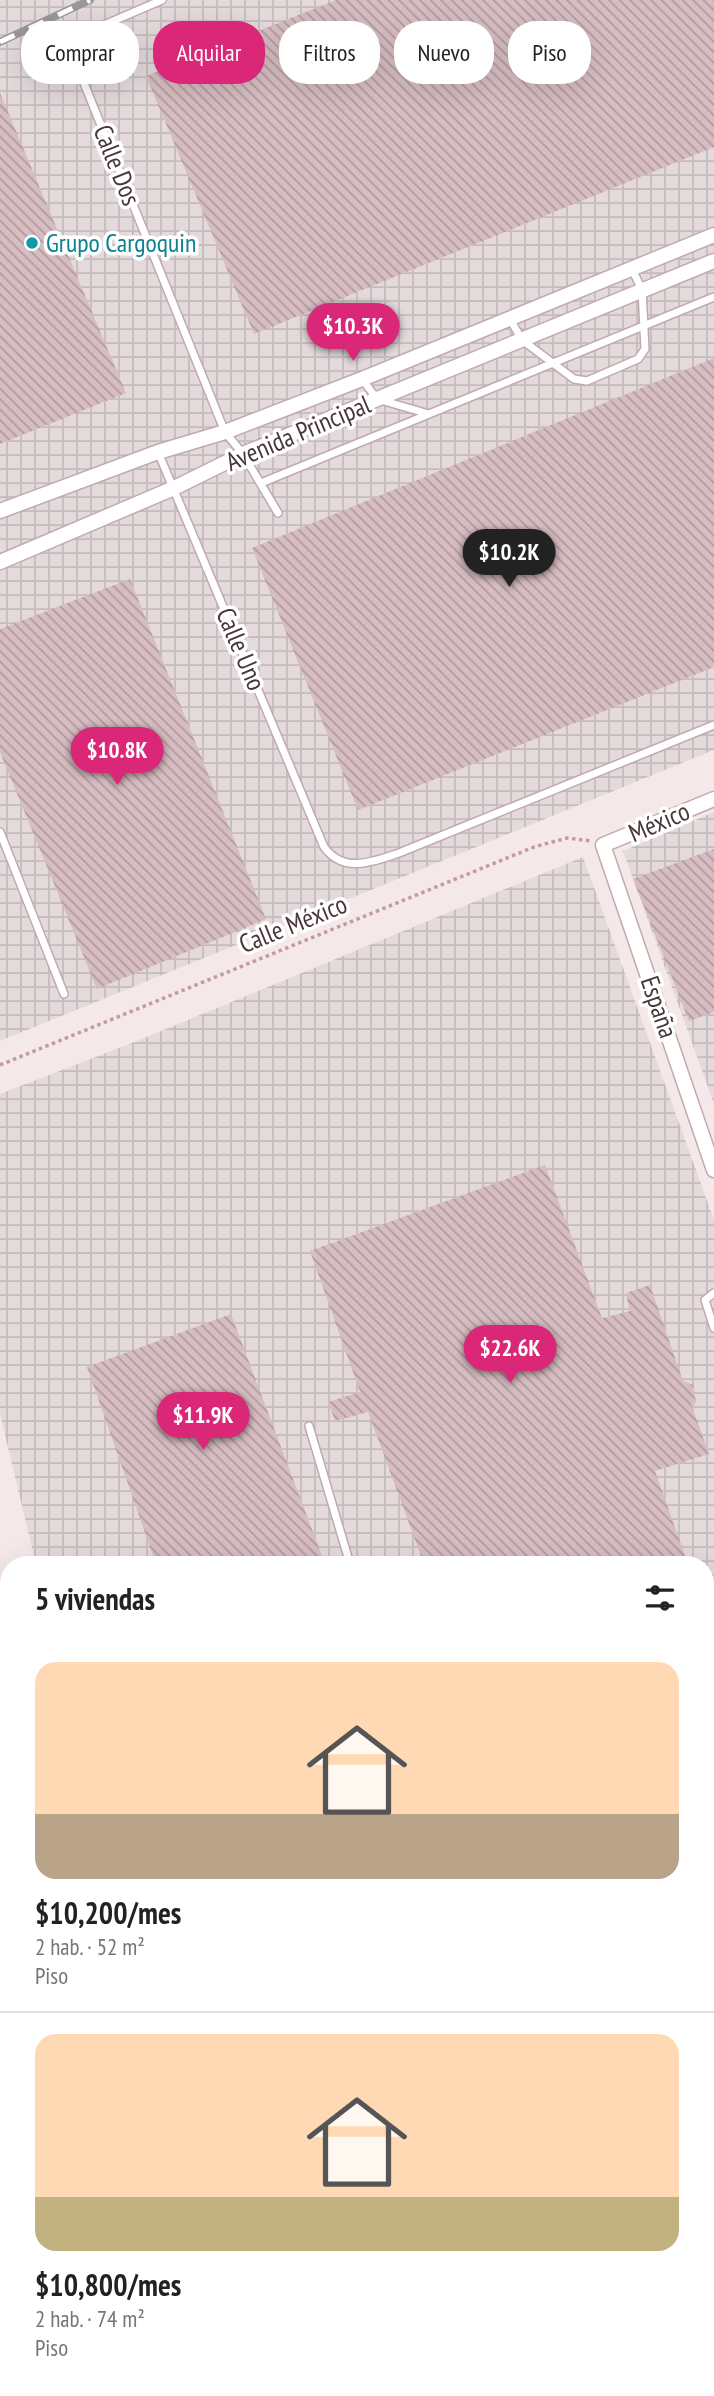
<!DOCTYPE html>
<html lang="es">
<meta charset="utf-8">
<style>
body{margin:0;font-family:"PT Sans Narrow",sans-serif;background:#f2f2f2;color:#222;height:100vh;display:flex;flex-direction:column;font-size:26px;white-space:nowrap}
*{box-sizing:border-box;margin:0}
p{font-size:23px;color:#767676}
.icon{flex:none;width:38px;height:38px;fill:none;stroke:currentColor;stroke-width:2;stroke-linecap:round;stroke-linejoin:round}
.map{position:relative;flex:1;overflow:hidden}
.details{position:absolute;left:0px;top:1556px;width:714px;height:842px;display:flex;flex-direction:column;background:#fff;border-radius:28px 28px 0 0;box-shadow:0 7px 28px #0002}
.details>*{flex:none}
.top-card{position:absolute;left:21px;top:21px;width:672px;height:63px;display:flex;gap:14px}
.price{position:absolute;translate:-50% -60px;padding:0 16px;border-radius:24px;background:#db2777;color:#fff;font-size:23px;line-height:46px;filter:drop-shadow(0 2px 4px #0008)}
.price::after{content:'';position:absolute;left:50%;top:42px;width:21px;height:16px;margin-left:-10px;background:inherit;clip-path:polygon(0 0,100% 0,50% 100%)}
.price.on{background:#222;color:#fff}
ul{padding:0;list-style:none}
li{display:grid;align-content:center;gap:14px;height:371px;padding:0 35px}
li+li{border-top:2px solid #e0e0e0}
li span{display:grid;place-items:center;height:217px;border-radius:21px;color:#555}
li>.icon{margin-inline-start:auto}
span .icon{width:126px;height:126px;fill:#fffc;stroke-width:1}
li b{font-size:30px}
h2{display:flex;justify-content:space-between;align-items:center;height:84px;padding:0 35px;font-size:30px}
.chip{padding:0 24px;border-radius:28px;background:#fff;box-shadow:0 7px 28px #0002;font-size:24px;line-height:63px}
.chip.on{background:#db2777;color:#fff}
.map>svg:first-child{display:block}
.industrial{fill:url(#industrial-grid)}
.building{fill:url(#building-back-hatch)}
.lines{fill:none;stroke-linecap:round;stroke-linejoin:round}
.lane-casing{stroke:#c1aaad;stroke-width:10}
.street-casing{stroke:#c1aaad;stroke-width:17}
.secondary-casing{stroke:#e09d9e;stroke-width:22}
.primary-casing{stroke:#e9626a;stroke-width:24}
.path{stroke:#c39b9f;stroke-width:3.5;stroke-dasharray:3.5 3.5;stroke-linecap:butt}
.lane{stroke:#fff;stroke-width:7}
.street{stroke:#fff;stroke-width:14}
.secondary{stroke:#ffc8c8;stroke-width:19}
.primary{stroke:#ff979b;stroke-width:21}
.rail-casing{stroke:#989898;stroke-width:8}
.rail{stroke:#fff;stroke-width:5;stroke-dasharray:16;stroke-linecap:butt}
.culture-dot{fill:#0f9aa8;stroke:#fff;stroke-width:2.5}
.labels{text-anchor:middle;stroke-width:7;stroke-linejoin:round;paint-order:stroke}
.street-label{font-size:26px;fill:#493639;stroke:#fff}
.culture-label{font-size:26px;fill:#0d838f;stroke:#fff;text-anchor:start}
</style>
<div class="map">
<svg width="714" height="2396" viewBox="0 0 714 2396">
<defs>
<pattern id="industrial-grid" width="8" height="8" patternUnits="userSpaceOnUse" patternTransform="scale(1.75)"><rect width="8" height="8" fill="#e4dadc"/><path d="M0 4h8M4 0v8" fill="none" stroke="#c5bcbe"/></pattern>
<pattern id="building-back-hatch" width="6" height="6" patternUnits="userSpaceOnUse" patternTransform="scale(1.75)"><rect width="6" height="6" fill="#d7bdc1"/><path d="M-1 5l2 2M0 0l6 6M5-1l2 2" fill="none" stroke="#b09a9e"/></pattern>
</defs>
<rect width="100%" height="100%" fill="#f5e8e9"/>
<!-- industrial -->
<path class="industrial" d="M0,0H714V750L0,1041Z
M714,812V1104L623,851Z
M583,857L714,1220V1776L705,1779V1564H36L0,1414V1094L137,1041Z
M714,1831V2396H319L315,2389H705V1835Z"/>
<!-- building -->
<path class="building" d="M336,0H714V147L254,334L146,76Z
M0,93L126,393L0,444Z
M714,358V667L358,810L252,548Z
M130,579L266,919L97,989L0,752V629Z
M714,849V1012L689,1021L633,879Z
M545,1165L602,1318L630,1311L626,1293L650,1285L683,1381L693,1385L696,1403L691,1404L709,1454L655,1471L688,1564H424L368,1412L335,1421L328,1402L360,1392L310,1251Z
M231,1314L325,1564H156L87,1367Z
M705,1616L714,1640V1649L705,1652Z
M714,1929V2239L705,2243V1932Z
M714,2327V2396H546L563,2389H705V2330Z"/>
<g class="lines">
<defs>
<path id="lane" d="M162,0L76,37L70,44L71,51L225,432L243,454L278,513
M510,319L522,340L574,379L587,381L638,359L645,349L642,290L632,269
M362,379L377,399L429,414
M158,452L324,847C344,874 372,862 399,853L714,725
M261,483L714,297
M0,832L64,994
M714,1293L705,1300L714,1328
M309,1426L350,1564
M705,1704L714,1700
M705,1756L714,1752
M705,1872L714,1869
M705,1915L714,1910
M0,2225L9,2195
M705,2255L714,2251
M0,2308L9,2334
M41,2389L45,2396
M164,2389L167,2396
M180,2396L195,2390"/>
<path id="street" d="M0,511L158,452L225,432L362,379L714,235
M0,562L174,488L243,454L714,261
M714,799L603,845L714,1170
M0,2112L9,2084"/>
<path id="secondary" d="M705,1813L714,1809
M0,1978L9,1977"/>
<path id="primary" d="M0,1601L9,1637
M0,1800L9,1835
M199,2389L202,2396
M247,2389L250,2396"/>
</defs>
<!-- lane casing -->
<use href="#lane" class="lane-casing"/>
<!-- street casing -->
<use href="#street" class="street-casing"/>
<!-- secondary casing -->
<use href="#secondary" class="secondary-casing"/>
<!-- primary casing -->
<use href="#primary" class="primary-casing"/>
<!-- path -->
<path class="path" d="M0,1065L534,847L567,838L591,841"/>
<!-- lane -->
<use href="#lane" class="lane"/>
<!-- street -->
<use href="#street" class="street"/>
<!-- secondary -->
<use href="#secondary" class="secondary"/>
<!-- primary -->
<use href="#primary" class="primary"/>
<defs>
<path id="rail" d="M0,42L90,0"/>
</defs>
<!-- rail casing -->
<use href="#rail" class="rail-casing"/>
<!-- rail -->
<use href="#rail" class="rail"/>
</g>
<!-- markers -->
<circle class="culture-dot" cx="32" cy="243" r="7"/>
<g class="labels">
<!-- street labels -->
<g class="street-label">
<text transform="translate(117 165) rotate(68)" y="9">Calle Dos</text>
<text transform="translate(298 433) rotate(-23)" y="9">Avenida Principal</text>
<text transform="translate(241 649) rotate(67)" y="9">Calle Uno</text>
<text transform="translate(659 822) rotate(-23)" y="9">México</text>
<text transform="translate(293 924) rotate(-22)" y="9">Calle México</text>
<text transform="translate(659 1007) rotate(71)" y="9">España</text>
</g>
<!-- culture labels -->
<g class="culture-label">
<text x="46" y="252">Grupo Cargoquin</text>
</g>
</g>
</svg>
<b class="price" style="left:353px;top:363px">$10.3K</b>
<b class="price on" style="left:509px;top:589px">$10.2K</b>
<b class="price" style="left:117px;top:787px">$10.8K</b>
<b class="price" style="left:510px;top:1385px">$22.6K</b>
<b class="price" style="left:203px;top:1452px">$11.9K</b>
<div class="top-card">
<a class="chip">Comprar</a>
<a class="chip on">Alquilar</a>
<a class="chip">Filtros</a>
<a class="chip">Nuevo</a>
<a class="chip">Piso</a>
</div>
<section class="details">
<h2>5 viviendas<svg class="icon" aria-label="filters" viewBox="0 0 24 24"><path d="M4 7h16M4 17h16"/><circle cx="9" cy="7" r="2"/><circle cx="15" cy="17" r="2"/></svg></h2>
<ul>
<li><span style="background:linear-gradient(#ffd9b3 70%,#b9a48a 0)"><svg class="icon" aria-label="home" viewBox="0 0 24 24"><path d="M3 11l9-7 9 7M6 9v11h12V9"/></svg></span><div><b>$10,200/mes</b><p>2 hab. · 52 m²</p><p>Piso</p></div></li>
<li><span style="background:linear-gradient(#ffd9b3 75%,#c2b280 0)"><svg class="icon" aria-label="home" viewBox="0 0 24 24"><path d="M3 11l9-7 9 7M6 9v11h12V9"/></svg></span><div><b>$10,800/mes</b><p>2 hab. · 74 m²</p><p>Piso</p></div></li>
</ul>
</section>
</div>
